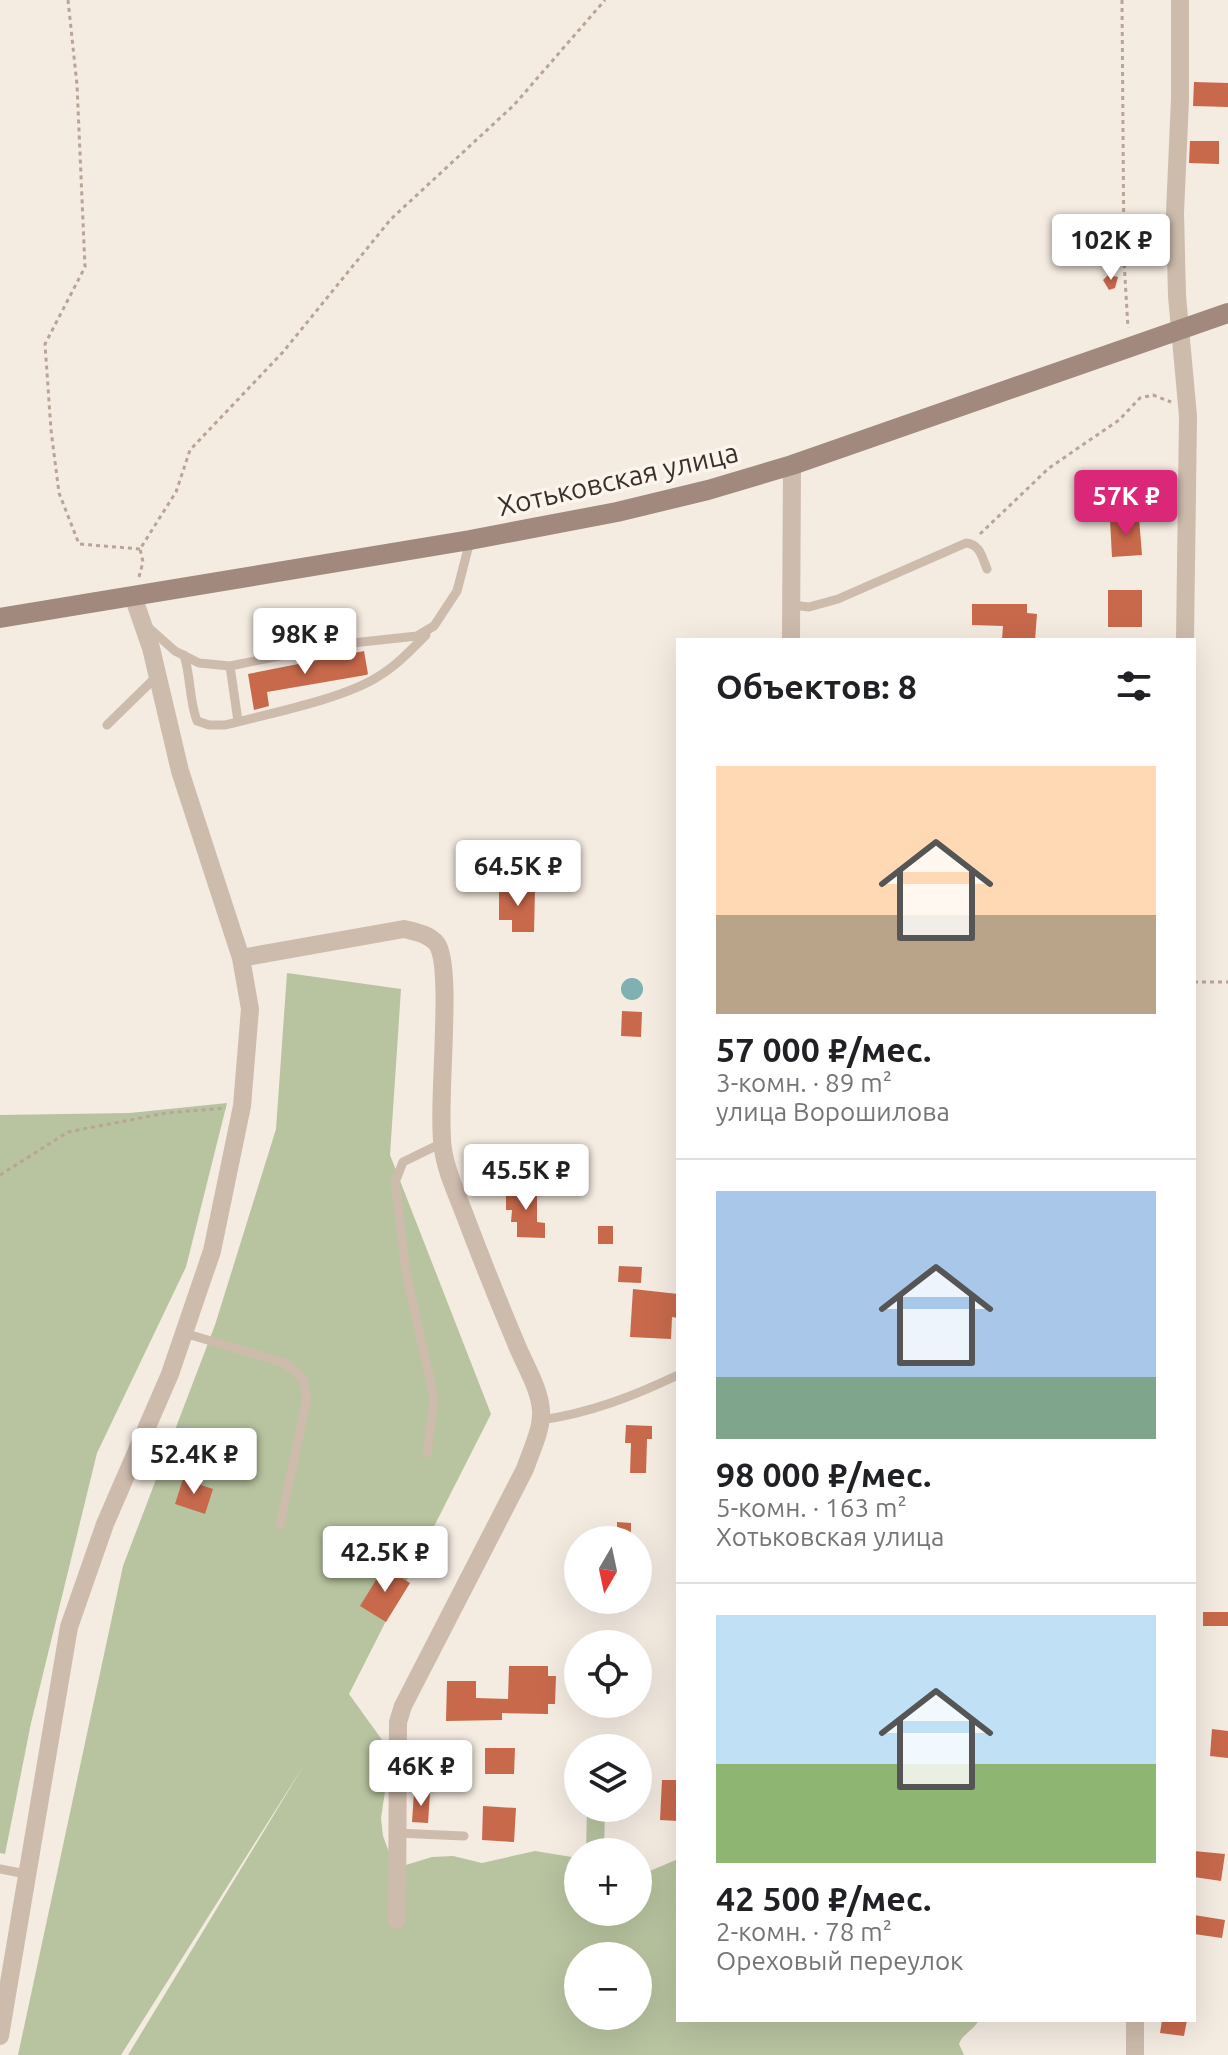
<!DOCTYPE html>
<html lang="ru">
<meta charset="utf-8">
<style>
body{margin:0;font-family:Ubuntu,sans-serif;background:#f6f6f6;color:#202124;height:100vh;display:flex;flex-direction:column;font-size:30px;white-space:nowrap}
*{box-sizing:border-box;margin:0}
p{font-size:26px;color:#757577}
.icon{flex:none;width:44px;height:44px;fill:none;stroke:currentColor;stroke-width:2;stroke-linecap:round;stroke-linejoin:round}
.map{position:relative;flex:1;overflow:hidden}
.drawer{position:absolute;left:676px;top:638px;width:520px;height:1384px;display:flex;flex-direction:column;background:#fff;border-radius:0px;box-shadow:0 8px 32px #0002}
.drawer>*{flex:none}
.needle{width:52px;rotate:189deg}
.buttons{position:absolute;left:564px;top:1526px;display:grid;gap:16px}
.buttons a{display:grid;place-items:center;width:88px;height:88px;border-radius:50%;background:#fff;box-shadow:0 8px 32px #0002;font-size:40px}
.price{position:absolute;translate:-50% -68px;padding:0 18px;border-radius:8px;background:#fff;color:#222;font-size:26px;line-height:52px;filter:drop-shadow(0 2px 4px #0008)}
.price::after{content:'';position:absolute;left:50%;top:48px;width:24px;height:18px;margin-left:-12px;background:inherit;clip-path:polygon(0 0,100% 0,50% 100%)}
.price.active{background:#db2777;color:#fff}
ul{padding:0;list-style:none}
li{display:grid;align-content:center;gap:16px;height:424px;padding:0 40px}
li+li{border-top:2px solid #e0e0e0}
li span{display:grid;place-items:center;height:248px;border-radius:0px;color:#555}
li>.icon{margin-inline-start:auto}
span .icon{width:144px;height:144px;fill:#fffc;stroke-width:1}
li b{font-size:34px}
h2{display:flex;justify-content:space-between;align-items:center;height:96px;padding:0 40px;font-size:34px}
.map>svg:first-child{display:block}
.green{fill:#b8c4a0;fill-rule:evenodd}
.water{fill:#7fb0b2}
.building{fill:#c8694b}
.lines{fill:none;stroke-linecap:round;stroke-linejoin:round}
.path{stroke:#b9a596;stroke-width:3;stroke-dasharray:4 4;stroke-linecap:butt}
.service{stroke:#cdbbac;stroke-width:9}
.minor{stroke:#cdbbac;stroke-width:18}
.secondary{stroke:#a18a7d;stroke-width:20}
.labels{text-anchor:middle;stroke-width:7;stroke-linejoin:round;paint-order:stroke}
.street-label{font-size:28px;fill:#3b302b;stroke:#fbf5ee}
</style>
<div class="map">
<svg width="1228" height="2055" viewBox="0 0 1228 2055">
<rect width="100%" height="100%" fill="#f4ebe1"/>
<!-- green -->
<path class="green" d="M287,973L401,989L390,1155L491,1414L349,1694L385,1744L389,1765L381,1818L383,1836L389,1852L406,1865L432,1857L453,1856L482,1863L535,1851L578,1858V1912H638V1876L678,1859V2020H979C973,2031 962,2034 959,2044L964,2055H128L304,1765L121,2055H18L123,1566L215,1325L276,1129ZM578,1956H638V2016H578Z
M227,1103L186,1267L97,1453L31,1723L5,1854L0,1853V1115L130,1113Z
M587,1808H605L604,1852H586Z"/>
<!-- water -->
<path class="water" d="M621 989a11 11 0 1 1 22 0a11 11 0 1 1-22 0Z"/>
<!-- building -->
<path class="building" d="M1194,82L1228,83V107L1193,106Z
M1190,141H1219V164L1189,163Z
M1108,275L1118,277L1115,288L1109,290L1103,280Z
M1139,518L1142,555L1112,557L1110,520Z
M1108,590H1142V627H1108Z
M972,604H1027V613L1037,614L1035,640L1002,639L1003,626L972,625Z
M364,651L368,674L366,675L267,692L269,706L254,710L248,674Z
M499,888L535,889L534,932H512V920H499Z
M622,1011L642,1012L641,1037L621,1036Z
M512,1186H537V1222L545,1223V1238L517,1237V1222H511L512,1210H506V1196H512Z
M598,1226H613V1244H598Z
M619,1266L642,1267L641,1283L618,1282Z
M633,1289L678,1294V1318L672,1317L671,1339L630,1337Z
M626,1425L652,1426V1439H647L646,1473H630L631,1443H625Z
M183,1479L213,1489L205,1514L175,1504Z
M617,1522L631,1523V1540H617Z
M384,1567L410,1583L386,1622L360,1606Z
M1203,1612H1228V1626H1203Z
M509,1666H548V1676H556L555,1704H548V1714L502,1713V1720L446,1721L447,1681H476V1698L508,1699Z
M1212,1729L1228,1731V1758L1210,1756Z
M485,1748H515L514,1774H485Z
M662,1780H678V1821L660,1820Z
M414,1792L430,1793L428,1823L412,1822Z
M483,1806L516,1808L514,1842L482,1840Z
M1194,1851L1225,1854L1221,1881L1194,1877Z
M1194,1915L1225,1920L1222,1938L1194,1934Z
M1162,2020H1187L1184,2036L1160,2033Z"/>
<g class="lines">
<!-- path -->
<path class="path" d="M68,0L77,85L85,267L45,344L51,430L59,493L79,544L140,549
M1122,0L1124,261L1128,328
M980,534L1049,468L1119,420L1140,398L1153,395L1171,402
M139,577L143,562L140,549L176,492L190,450L283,352L391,219L514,105L605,0
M1194,982H1228
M0,1175L68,1132L166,1113L226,1108"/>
<!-- service -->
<path class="service" d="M792,605L809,607L838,599L966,543C980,544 982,557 987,569
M148,627L175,651L199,663L230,666L334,645L417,636L434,626L457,591L470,541
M184,655C191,677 189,700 197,721L209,725H225C267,714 344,699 379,676C397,665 411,650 426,635
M230,666L238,721
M107,725L156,677
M184,1333L285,1363L303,1378L307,1398L280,1525
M541,1420C590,1413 634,1396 678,1375
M427,1453L434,1398L406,1272L395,1182L403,1162L442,1143
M396,1833L464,1836
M0,1869L26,1874"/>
<!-- minor -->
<path class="minor" d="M1180,0V99L1175,213L1177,296L1188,416L1185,640
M791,640L792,465
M241,958L404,929C416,932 429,934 437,944C454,969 436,1107 443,1149C446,1171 456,1192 464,1213C481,1258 499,1303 518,1348C526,1367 540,1390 541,1411C542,1430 531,1451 525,1469L403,1706L398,1722L397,1920
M0,2036L69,1627L105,1524L170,1374L212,1251L242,1106L250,1009L241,958L180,771L151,648L133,596
M1135,2055V2020"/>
<!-- secondary -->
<path class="secondary" d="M0,618L470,540L617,512L708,490L792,465L1228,313"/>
</g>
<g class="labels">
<!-- street labels -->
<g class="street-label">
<text transform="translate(618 479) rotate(-13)" y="10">Хотьковская улица</text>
</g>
</g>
</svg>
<div class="buttons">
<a><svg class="needle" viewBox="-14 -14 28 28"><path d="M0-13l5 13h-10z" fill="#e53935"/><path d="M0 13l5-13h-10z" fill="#757577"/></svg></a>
<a><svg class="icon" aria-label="locate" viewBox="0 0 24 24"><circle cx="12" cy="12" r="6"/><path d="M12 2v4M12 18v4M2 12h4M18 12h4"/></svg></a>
<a><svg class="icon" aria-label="layers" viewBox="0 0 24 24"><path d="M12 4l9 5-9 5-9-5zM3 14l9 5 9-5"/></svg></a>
<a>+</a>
<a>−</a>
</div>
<b class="price" style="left:1111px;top:282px">102K ₽</b>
<b class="price active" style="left:1126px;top:538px">57K ₽</b>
<b class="price" style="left:305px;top:676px">98K ₽</b>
<b class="price" style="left:518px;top:908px">64.5K ₽</b>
<b class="price" style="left:526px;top:1212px">45.5K ₽</b>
<b class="price" style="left:194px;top:1496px">52.4K ₽</b>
<b class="price" style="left:385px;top:1594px">42.5K ₽</b>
<b class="price" style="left:421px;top:1808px">46K ₽</b>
<section class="drawer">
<h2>Объектов: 8<svg class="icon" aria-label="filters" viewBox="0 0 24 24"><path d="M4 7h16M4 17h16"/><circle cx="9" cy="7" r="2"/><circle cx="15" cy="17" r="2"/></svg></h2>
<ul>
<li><span style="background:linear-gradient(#ffd9b3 60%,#b9a48a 0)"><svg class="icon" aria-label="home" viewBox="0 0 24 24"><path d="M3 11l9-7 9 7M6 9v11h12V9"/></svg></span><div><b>57 000 ₽/мес.</b><p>3-комн. · 89 m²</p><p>улица Ворошилова</p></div></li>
<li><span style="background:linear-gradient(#a9c7e8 75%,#7fa58c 0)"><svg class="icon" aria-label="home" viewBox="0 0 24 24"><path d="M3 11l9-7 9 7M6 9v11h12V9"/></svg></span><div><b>98 000 ₽/мес.</b><p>5-комн. · 163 m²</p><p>Хотьковская улица</p></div></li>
<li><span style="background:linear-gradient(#bfe0f5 60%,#8fb573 0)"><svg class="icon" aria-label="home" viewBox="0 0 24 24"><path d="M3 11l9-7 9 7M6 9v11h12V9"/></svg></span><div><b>42 500 ₽/мес.</b><p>2-комн. · 78 m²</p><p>Ореховый переулок</p></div></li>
</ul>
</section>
</div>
